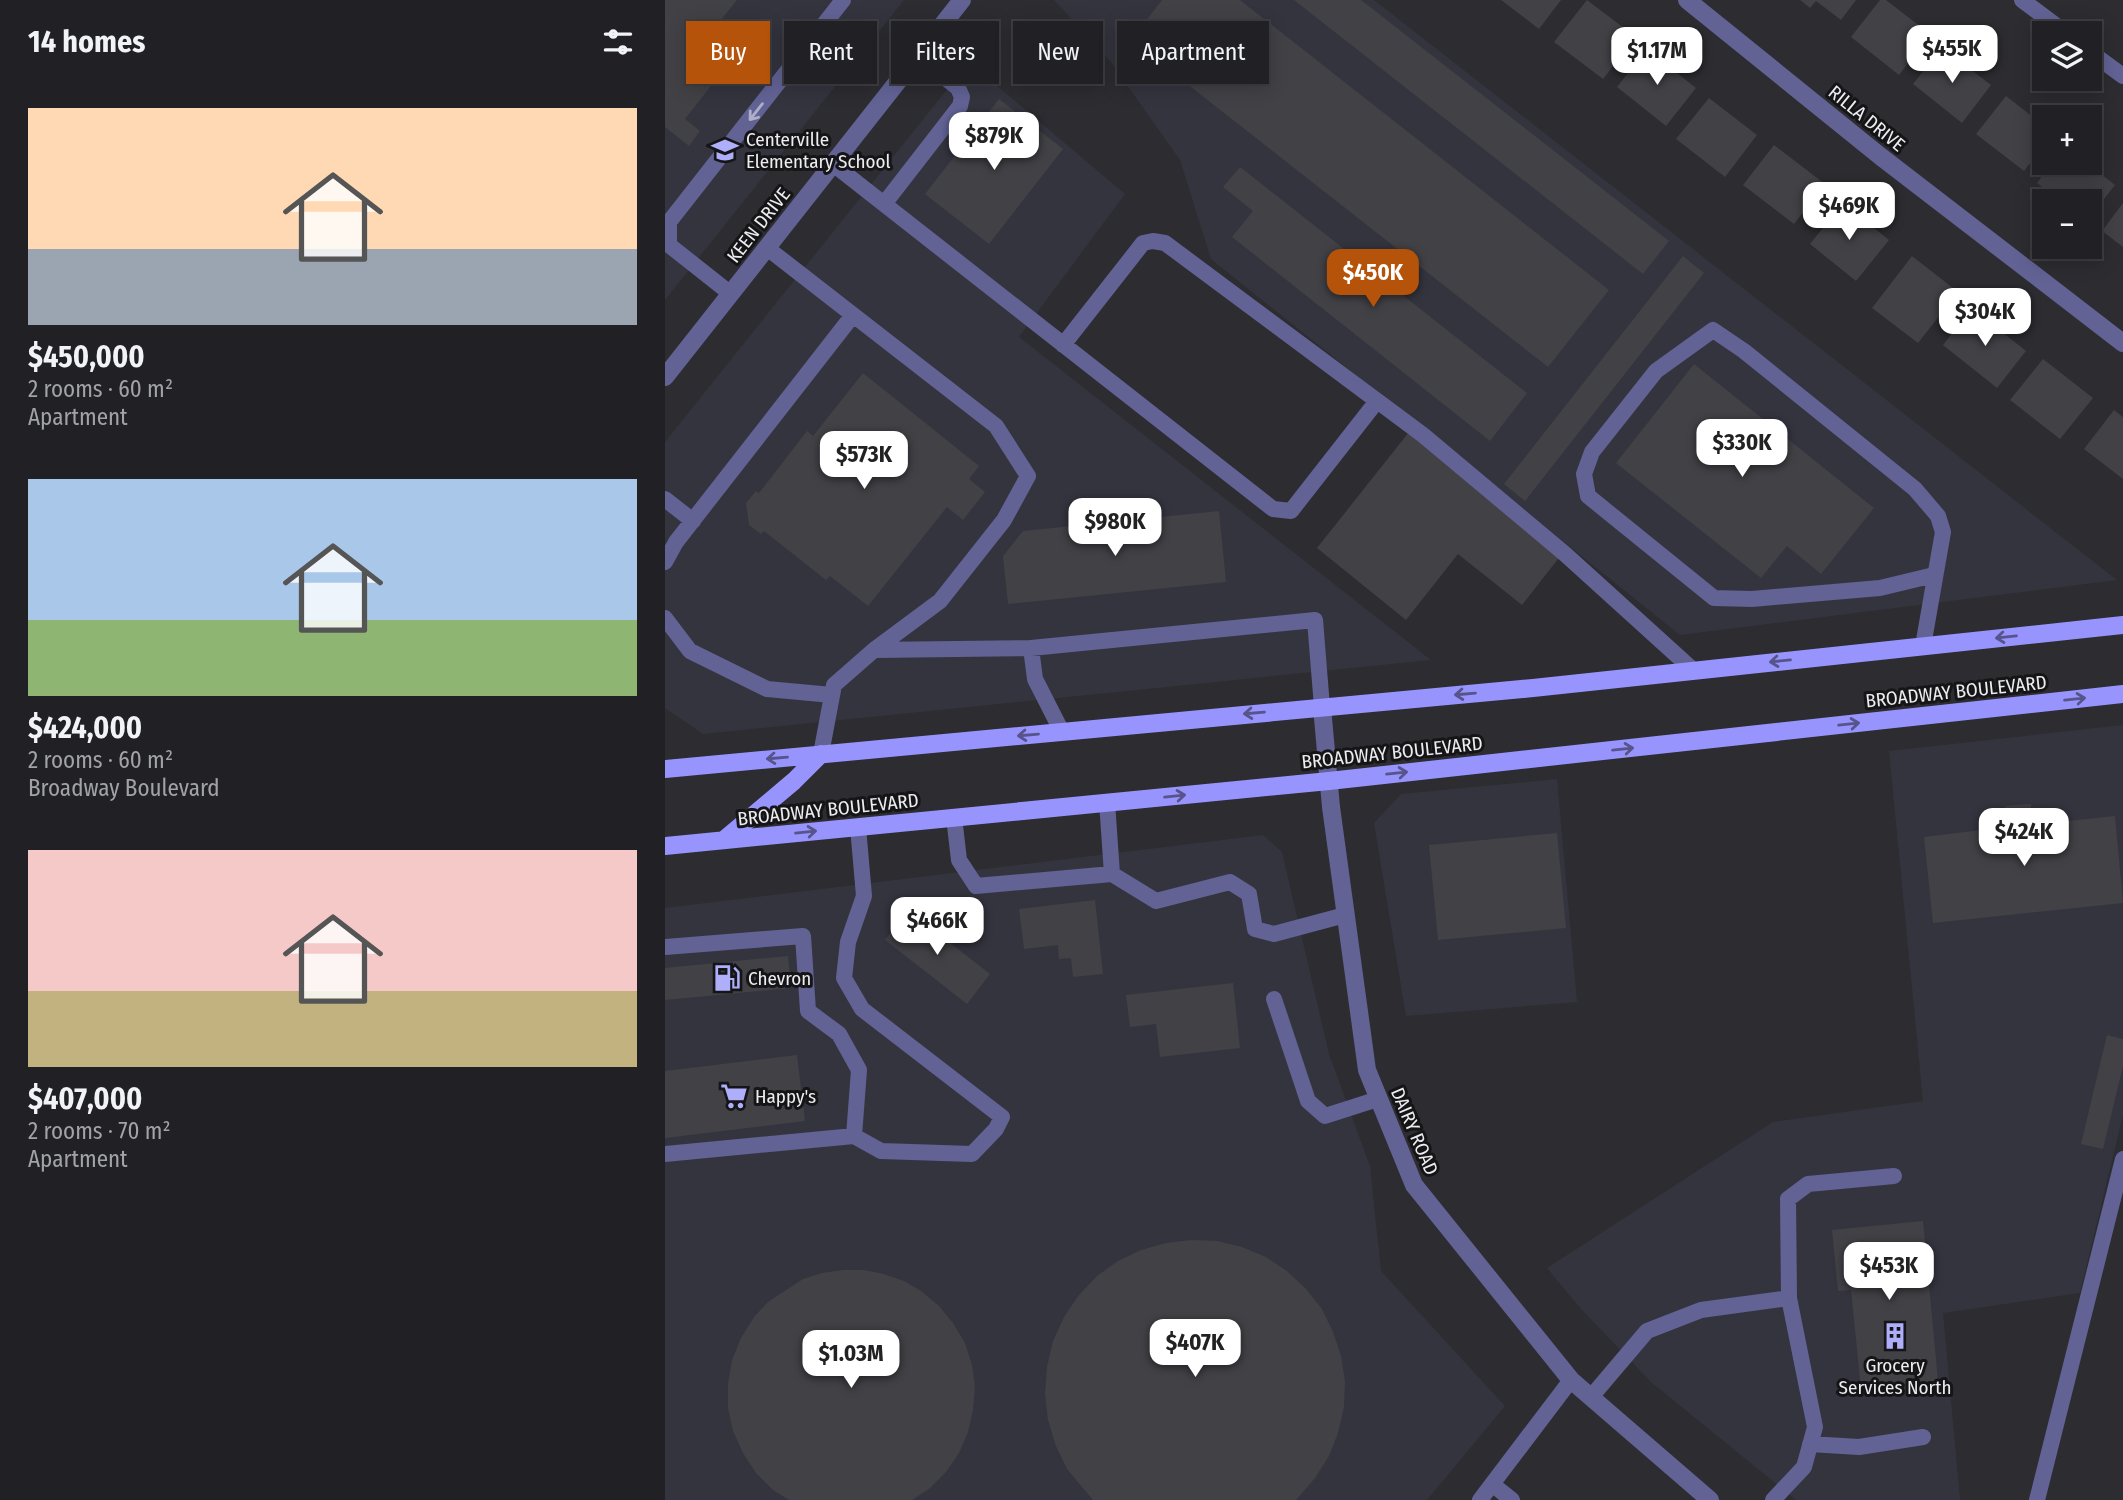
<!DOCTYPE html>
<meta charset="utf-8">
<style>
body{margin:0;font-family:"Fira Sans Condensed",sans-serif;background:#29292d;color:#f1f3f6;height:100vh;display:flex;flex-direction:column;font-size:26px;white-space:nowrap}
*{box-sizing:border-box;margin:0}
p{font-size:23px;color:#a2a3a7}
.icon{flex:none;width:38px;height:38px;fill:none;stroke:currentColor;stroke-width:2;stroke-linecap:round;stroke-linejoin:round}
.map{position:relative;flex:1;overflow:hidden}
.side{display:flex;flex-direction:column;background:#212125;width:665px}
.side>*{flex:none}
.top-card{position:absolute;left:21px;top:21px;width:665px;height:63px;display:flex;gap:14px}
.buttons{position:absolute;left:1367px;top:21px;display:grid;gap:14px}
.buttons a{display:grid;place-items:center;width:70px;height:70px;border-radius:0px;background:#212125;box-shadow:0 4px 18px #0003,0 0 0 2px #3e3e42;font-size:35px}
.price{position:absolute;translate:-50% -60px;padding:0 16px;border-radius:14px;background:#fff;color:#222;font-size:23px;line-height:46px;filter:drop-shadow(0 2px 4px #0008)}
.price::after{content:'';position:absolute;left:50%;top:42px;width:21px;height:16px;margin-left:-10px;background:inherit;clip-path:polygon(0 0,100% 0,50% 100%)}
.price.current{background:#b45309;color:#fff}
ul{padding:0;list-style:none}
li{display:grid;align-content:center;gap:14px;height:371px;padding:0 28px}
li span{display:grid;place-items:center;height:217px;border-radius:0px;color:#555}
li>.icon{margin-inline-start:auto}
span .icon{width:126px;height:126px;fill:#fffc;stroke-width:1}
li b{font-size:30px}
h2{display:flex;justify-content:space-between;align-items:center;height:84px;padding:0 28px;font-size:30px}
.tag{padding:0 24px;border-radius:0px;background:#212125;box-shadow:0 4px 18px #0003,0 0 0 2px #3e3e42;font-size:24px;line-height:63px}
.tag.current{background:#b45309;color:#fff}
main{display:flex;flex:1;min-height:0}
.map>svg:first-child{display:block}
.built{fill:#34343f}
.building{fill:#414146}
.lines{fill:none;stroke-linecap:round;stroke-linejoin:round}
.service{stroke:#626295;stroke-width:16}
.minor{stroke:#626295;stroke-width:18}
.tertiary{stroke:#626295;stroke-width:18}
.primary{stroke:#9894fe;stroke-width:18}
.oneway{stroke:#aeaec8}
.oneway2{stroke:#56548a}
.labels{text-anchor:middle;stroke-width:6;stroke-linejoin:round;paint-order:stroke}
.street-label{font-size:19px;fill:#ededf1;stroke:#151517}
.poi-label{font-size:19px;fill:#ededf1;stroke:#151517;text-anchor:start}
</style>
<main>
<section class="side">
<h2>14 homes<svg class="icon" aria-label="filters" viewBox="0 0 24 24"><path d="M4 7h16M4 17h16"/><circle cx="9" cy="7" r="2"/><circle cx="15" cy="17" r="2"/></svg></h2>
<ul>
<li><span style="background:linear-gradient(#ffd9b3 65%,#9aa5b1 0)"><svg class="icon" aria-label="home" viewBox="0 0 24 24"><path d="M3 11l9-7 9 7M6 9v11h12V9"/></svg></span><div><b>$450,000</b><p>2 rooms · 60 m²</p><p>Apartment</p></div></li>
<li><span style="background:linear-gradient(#a9c7e8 65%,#8fb573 0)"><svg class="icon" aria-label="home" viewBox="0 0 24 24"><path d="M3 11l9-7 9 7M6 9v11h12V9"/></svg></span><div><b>$424,000</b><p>2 rooms · 60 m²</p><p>Broadway Boulevard</p></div></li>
<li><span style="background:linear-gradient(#f6c9c9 65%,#c2b280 0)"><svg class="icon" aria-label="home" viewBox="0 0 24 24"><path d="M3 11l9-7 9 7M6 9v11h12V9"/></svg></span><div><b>$407,000</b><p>2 rooms · 70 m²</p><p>Apartment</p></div></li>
</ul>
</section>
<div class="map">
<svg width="1458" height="1500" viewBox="0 0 1458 1500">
<rect width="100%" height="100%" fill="#2c2c31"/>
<!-- built -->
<path class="built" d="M0,0H239L0,300Z
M389,0H709L1452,580L1015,635L546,259L515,160L445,61Z
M304,62L460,194L354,337L766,660L38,734L0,708V442Z
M1458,725V1115L1415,1293L1278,1313L1295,1500H1131L986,1382L916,1309L882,1268L1108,1122L1258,1101L1224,751Z
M892,779L912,1002L741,1016L709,823L736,794Z
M598,835L617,852L664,1054L705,1166L716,1271L840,1406L762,1500H0V908Z"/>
<!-- building -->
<path class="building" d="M0,0H72L34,47L60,68L20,119L35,131L24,146L0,127Z
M497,0H575L944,290L883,367L466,40Z
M629,0H696L1004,241L978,274Z
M836,0H896L874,29Z
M922,0L971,37L938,79L889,42Z
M1135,0H1191L1176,20L1151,1L1145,8Z
M1215,0H1221L1265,34L1234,75L1186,37Z
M1277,47L1326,85L1297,123L1248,84Z
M982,49L1031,88L1001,126L952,87Z
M1341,96L1379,126V145L1359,171L1311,134Z
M1044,98L1092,135L1060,177L1011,139Z
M334,99L398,149L324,244L260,194Z
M1109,145L1160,184L1129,224L1078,185Z
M1387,163H1422L1450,185L1424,218V201H1396L1372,183Z
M575,167L862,393L825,441L567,237L588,211L558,187Z
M1178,203L1224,240L1191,281L1145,244Z
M1458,203V247L1437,231Z
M1018,256L1039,273L860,501L839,484Z
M1247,256L1293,292L1253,343L1207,308Z
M1307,308L1361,351L1332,388L1278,345Z
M1378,359L1428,398L1395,439L1345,400Z
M1029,364L1209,508L1156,574L1122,546L1096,578L951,463Z
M198,373L314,466L304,479L320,492L298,520L282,507L203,606L165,576L161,580L99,531L96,534L84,525L81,503L91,491L94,493L142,431L148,436Z
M1449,410L1458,417V479L1419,449Z
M744,432L897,554L857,605L793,554L741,620L652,548Z
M554,511L561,582L343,604L338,556L358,531Z
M1366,804L1367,825L1450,816L1458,903L1268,923L1259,837L1342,827L1340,806Z
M892,833L901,928L773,940L764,845Z
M430,900L438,974L408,977L406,958L394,959L393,945L359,949L354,909Z
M243,910L325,974L302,1004L220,940Z
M123,956L126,988L0,1000V968Z
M568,983L575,1048L495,1057L491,1024L465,1027L461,995Z
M1442,1035L1458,1039V1066L1438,1149L1416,1144Z
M132,1055L140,1121L0,1138V1071Z
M1258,1221L1273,1381L1196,1389L1186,1290L1173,1291L1167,1230Z
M526,1240L552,1241L577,1247L601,1257L622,1271L641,1289L657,1309L668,1332L676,1356L680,1382L679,1407L673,1433L664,1456L650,1478L631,1500H428L402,1469L391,1446L383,1420L380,1394L382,1367L388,1341L399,1317L414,1295L432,1276L453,1261L476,1250L501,1243Z
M178,1270H199L219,1274L239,1281L256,1291L274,1306L288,1323L300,1343L307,1365L310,1387L308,1410L303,1432L294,1453L281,1472L264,1489L247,1500H124L108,1490L91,1473L78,1453L68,1431L63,1408V1384L67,1360L76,1338L89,1317L103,1302L138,1279L157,1273Z"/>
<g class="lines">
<!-- service -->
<path class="service" d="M1357,0L1401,33
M1424,51L1458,76
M168,164L608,509L626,511L712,401
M219,204L295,106L297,97L293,88L253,56
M102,248L331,426L363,476L339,520L275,601L209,650L169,685L156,754
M66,294L4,245V222L178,0
M398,345L478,243L488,241L500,243L758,435L900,554L1028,670
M0,499L28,521
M0,562L11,542L188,315
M0,618L25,651L102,689L167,695
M1258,646L1278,532L1273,516L1250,489L1079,351L1048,330L991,371L927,452L919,474L923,496L1049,598L1087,599L1215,588L1269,575
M366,648L370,679L397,732
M209,650L366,648L650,620L657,707
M442,802L447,874L491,901L565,882L584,894L590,929L609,934L680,915
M289,817L294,860L311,886L447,874
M0,947L138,936L143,1011L174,1034L194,1070L189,1136
M609,999L643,1101L660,1116L713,1099
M0,1154L189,1136L216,1151L307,1154L331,1129L337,1117L197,1009L179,978L183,942L199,896L193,827
M1124,1298L1123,1199L1143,1184L1229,1176
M926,1397L982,1331L1036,1310L1124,1298L1150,1427L1139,1467L1108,1500
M1145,1444L1194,1447L1258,1437
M827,1484L847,1500
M815,1500L906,1380
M1372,1500L1458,1159"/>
<!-- minor -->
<path class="minor" d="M1022,0L1215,156L1458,343
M0,377L297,0"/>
<!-- tertiary -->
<path class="tertiary" d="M657,707L666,807L702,1070L749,1185L906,1380L1045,1500"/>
<!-- primary -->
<path class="primary" d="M0,769L868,688L1458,625
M59,840L129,781L156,754
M0,846L664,781L1458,694"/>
</g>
<!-- one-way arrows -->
<defs><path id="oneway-shaft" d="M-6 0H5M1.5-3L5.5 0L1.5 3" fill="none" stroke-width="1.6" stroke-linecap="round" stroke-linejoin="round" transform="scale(1.75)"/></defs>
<use class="oneway" href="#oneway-shaft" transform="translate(91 112) rotate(128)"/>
<g class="oneway2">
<use href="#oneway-shaft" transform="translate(1341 637) rotate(174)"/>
<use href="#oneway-shaft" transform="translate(1115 661) rotate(174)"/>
<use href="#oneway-shaft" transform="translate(800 694) rotate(175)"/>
<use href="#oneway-shaft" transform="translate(1410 699) rotate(-6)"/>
<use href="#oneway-shaft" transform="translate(589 713) rotate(175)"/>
<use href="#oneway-shaft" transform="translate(1184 724) rotate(-6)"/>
<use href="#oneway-shaft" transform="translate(363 735) rotate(175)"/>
<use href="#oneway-shaft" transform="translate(958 749) rotate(-6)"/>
<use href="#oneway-shaft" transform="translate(112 758) rotate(175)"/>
<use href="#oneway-shaft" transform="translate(732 773) rotate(-6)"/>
<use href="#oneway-shaft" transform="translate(510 796) rotate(-6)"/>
<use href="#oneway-shaft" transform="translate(141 832) rotate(-6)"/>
</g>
<!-- icons -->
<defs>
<symbol id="school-bare" viewBox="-9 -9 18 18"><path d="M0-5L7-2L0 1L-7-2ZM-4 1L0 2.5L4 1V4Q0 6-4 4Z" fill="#aeaefb" stroke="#151517" stroke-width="2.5" paint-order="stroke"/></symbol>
<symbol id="fuel-bare" viewBox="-9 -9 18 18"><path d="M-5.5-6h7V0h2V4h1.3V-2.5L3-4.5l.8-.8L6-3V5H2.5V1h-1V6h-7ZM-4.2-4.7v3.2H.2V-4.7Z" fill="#aeaefb" stroke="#151517" stroke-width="2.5" paint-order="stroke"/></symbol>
<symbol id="supermarket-bare" viewBox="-9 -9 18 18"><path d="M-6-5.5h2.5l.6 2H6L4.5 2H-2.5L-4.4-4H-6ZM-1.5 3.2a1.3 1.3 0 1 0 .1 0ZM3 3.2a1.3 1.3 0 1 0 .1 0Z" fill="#aeaefb" stroke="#151517" stroke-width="2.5" paint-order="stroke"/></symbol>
<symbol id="building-bare" viewBox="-9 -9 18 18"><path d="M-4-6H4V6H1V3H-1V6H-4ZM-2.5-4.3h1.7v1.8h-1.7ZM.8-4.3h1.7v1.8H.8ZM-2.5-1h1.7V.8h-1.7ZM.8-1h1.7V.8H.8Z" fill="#aeaefb" stroke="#151517" stroke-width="2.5" paint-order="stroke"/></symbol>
</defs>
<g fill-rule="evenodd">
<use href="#school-bare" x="41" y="131" width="38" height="38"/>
<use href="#fuel-bare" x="43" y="959" width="38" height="38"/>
<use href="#supermarket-bare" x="50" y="1077" width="38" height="38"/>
<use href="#building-bare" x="1211" y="1317" width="38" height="38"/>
</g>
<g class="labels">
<!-- street labels -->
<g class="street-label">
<text transform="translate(1202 118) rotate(39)" y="7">RILLA DRIVE</text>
<text transform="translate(93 225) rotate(-52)" y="7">KEEN DRIVE</text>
<text transform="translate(1291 691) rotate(-6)" y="7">BROADWAY BOULEVARD</text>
<text transform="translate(727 752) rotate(-6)" y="7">BROADWAY BOULEVARD</text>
<text transform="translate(163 809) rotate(-6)" y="7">BROADWAY BOULEVARD</text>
<text transform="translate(750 1131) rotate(67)" y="7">DAIRY ROAD</text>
</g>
<!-- poi labels -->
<g class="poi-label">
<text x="81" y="146">Centerville<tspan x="81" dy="22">Elementary School</tspan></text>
<text x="83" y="985">Chevron</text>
<text x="90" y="1103">Happy's</text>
<text x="1230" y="1372" text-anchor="middle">Grocery<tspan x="1230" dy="22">Services North</tspan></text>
</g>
</g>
</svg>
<div class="buttons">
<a><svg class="icon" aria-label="layers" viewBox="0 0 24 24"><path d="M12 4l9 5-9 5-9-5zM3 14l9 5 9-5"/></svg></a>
<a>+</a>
<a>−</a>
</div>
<b class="price" style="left:1287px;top:85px">$455K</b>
<b class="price" style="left:992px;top:87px">$1.17M</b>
<b class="price" style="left:329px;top:172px">$879K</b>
<b class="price" style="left:1184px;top:242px">$469K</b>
<b class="price current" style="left:708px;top:309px">$450K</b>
<b class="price" style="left:1320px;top:348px">$304K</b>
<b class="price" style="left:1077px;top:479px">$330K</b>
<b class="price" style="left:199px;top:491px">$573K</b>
<b class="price" style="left:450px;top:558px">$980K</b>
<b class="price" style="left:1359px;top:868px">$424K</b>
<b class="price" style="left:272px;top:957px">$466K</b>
<b class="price" style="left:1224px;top:1302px">$453K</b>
<b class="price" style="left:530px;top:1379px">$407K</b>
<b class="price" style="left:186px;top:1390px">$1.03M</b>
<div class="top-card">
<a class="tag current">Buy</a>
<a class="tag">Rent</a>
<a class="tag">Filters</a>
<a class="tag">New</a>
<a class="tag">Apartment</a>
</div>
</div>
</main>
